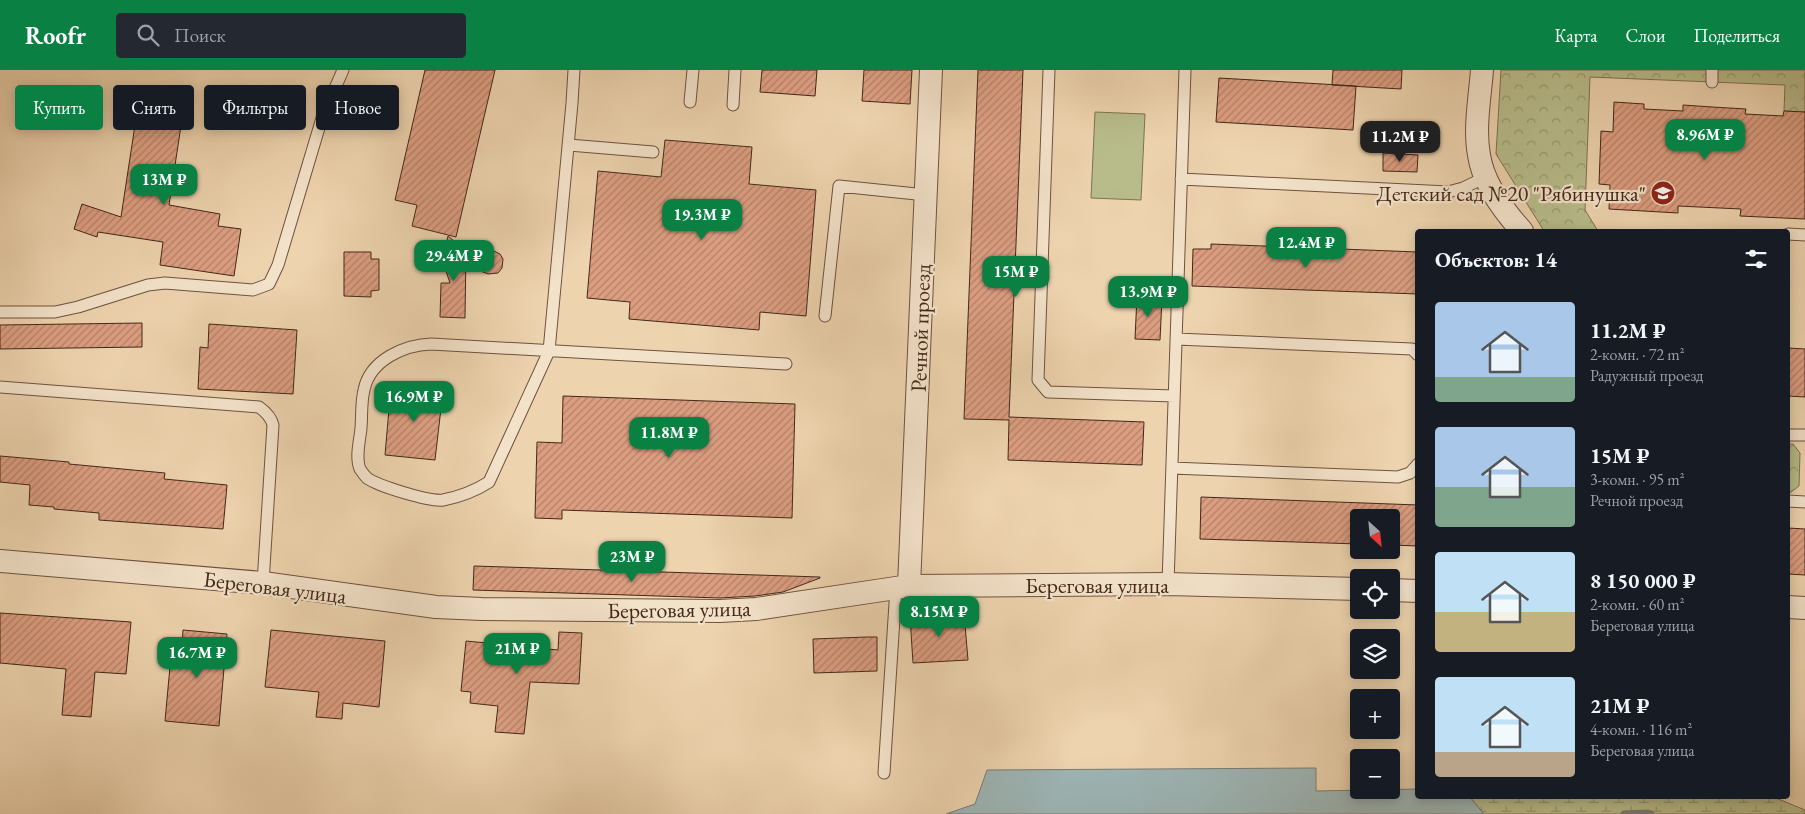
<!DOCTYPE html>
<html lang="ru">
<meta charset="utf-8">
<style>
body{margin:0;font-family:"EB Garamond",serif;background:#242831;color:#f1f3f6;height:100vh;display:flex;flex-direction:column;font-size:19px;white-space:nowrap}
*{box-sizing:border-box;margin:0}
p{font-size:16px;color:#9ea1a6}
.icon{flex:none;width:28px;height:28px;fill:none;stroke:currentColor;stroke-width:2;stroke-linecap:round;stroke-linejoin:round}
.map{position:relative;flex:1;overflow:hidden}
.side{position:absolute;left:1415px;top:159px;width:375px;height:570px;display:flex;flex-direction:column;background:#171b24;border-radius:5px;box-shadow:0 2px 12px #0003}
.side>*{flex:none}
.banner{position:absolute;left:15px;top:15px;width:475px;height:45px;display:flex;gap:10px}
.needle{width:32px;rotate:153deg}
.buttons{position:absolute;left:1350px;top:439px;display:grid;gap:10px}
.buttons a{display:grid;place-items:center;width:50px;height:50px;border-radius:5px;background:#171b24;box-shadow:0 2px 12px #0003;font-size:25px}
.price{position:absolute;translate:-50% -42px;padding:0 11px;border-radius:10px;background:#0b8043;color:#fff;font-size:16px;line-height:32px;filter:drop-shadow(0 1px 2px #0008)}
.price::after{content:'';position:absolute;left:50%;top:30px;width:15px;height:11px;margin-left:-8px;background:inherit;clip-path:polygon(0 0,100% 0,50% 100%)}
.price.current{background:#222;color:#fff}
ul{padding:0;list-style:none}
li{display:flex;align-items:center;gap:15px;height:125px;padding:0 20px}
li span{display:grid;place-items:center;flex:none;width:140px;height:100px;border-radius:5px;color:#555}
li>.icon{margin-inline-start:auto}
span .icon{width:60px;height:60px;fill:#fffc;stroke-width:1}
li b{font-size:21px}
h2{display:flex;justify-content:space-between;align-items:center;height:60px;padding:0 20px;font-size:21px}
.pill{padding:0 18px;border-radius:5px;background:#171b24;box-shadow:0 2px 12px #0003;font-size:18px;line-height:45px}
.pill.current{background:#0b8043;color:#fff}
header{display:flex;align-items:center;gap:30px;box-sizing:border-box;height:70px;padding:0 25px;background:#0b8043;color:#fff}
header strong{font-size:24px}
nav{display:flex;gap:28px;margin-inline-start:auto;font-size:18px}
.search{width:350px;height:45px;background:#242831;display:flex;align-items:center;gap:12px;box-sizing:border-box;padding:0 18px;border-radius:5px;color:#9ea1a6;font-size:19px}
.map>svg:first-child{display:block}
.forest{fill:url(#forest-crowns);stroke:#7e7252}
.wetland{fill:url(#wetland-marsh);stroke:#7e7252}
.pitch{fill:#b8bc8b;stroke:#7e7252}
.water{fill:#9db5b5;stroke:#797c77}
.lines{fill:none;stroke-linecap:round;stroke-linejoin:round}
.stream{stroke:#797c77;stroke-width:7}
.building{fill:url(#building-hatch);stroke:#442719}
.service-casing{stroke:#6e523e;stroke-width:13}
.minor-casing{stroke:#6e523e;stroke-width:24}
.service{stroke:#f3e2ca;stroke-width:11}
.minor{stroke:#f3e2ca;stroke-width:22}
.labels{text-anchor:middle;stroke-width:4.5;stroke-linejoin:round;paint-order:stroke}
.poi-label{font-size:22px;fill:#442719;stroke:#f3e2ca;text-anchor:end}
.street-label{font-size:22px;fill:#442719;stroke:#f3e2ca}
</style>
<header>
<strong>Roofr</strong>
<div class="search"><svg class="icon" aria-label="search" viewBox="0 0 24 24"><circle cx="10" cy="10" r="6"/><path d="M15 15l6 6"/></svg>Поиск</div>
<nav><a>Карта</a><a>Слои</a><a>Поделиться</a></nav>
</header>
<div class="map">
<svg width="1805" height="744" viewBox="0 0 1805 744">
<defs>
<pattern id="forest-crowns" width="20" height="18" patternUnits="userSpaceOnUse" patternTransform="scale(1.25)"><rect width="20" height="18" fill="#b8bc8b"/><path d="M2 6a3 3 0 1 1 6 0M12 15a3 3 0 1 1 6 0" fill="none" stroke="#979971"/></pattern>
<pattern id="wetland-marsh" width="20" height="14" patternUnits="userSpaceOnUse" patternTransform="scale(1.25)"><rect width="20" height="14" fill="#b8bc8b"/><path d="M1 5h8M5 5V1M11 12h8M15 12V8" fill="none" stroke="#979971"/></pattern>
<pattern id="building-hatch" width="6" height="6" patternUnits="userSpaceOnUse" patternTransform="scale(1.25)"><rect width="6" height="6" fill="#dc9e81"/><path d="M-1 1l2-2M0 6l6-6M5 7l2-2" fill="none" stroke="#b48169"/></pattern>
</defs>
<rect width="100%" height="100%" fill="#edd3ae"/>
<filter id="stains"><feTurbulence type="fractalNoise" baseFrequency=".004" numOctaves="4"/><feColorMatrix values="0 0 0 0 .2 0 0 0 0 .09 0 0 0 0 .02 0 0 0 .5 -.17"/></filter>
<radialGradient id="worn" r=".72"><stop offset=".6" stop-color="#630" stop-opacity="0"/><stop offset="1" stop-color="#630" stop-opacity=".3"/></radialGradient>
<!-- forest -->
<path class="forest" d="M1501,0H1805V42L1784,41L1785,15L1590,7L1585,140L1598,161H1544L1496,84Z
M1788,374H1793L1800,383L1799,416L1790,423H1788Z"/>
<!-- wetland -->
<path class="wetland" d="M1469,726H1771L1805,740V744H1484Z"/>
<!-- pitch -->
<path class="pitch" d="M1095,42L1145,44L1141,130L1091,128Z"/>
<!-- water -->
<path class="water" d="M1316,698V721L1417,719L1418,726H1469L1484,744H946L975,734L987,700Z"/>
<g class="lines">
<!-- stream -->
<path class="stream" d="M1624,744L1648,743L1651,744"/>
</g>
<!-- building -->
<path class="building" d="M425,0H495L456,167L412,156L417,135L395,130Z
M762,0H817L815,26L760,22Z
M864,0H912L910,34L862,31Z
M978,0H1023L1009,347L1144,352L1142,395L1008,390L1009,350L964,349Z
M1333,0H1402L1401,19L1332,15Z
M1219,8L1356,16L1353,60L1216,52Z
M1614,32L1644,34V39L1683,41V35L1712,37L1746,39L1745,44L1783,46L1784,41L1805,42V149L1740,146L1741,139L1678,136V143L1609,139L1610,115L1599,114L1601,61L1613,62Z
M137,42L182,49L169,135L220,144L218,156L241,159L234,206L160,195L163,172L98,162L97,167L74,159L82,134L121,147Z
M665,70L752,77L749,114L816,120L806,246L760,242L759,260L629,249L630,232L587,228L598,101L661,107Z
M1383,83L1418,85L1417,102L1383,101Z
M448,166L466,181L465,248L440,247L441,213H450L442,189Z
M1211,174L1418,182V224L1192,216L1193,179H1211Z
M492,180L500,184L503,189L502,198L498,203L488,204L466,195L486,181Z
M344,182H371V189H379V220L371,221V227L344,226Z
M1137,226L1162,228L1160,270L1135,269Z
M142,253V277L0,279V255Z
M209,254L297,260L293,324L198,319L200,277L208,278Z
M1788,278L1805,279V327L1788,326Z
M391,316L443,321L435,390L385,385Z
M563,326L795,334L792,448L562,440V449L535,448L537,372L562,373Z
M0,386L69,392V394L165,403L164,409L227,415L223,459L99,450V443L54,439V437L29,435L30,415L0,412Z
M1201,427L1418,435V476L1391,475V448H1359V474L1200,469Z
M1788,458L1805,459V505L1788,504Z
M474,496L820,507V508L783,522L755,526L720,528L473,520Z
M0,543L131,552L126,604L95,602L91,647L62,645L66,599L0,593Z
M964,543L968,590L913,593L910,547Z
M183,560L227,564L219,656L165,651L172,575L182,576Z
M271,560L385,571L379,637L343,633L342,649L316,647L319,622L265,617Z
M559,562L582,563L579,614L530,612L524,664L495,662L498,636L470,633L471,622L461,621L466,571L558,580Z
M867,567H877V601L814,603L813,569Z"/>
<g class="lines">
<defs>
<path id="service" d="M574,0L572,33L549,281L489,412C475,421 459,427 443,430C430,432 378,416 367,408C365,406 362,402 360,399C355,387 360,370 361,358C362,345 361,332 364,320C370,290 404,275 431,274L786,294
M1049,0L1038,310L1048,322L1174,326
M1712,12V0
M690,32L693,0
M733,35L735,0
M569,75L653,82
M1181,109L1448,122L1463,118L1486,107
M1788,164L1805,165
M0,242H55L78,237L148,215L165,213L253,220L269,214L278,195L322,48L343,0
M825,246L839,116L926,125
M1176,269L1412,279L1418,285
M0,317L259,337C266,342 271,347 273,355L263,513
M1788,365H1805
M1172,398L1398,407L1410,403L1418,394
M1788,431L1805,432
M1168,514L1185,0
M884,703L896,518"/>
<path id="minor" d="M1482,0C1480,27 1474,58 1479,85C1483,113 1503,140 1522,161
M0,491L263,513L436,537L482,539L720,541L756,539L909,516L1168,514L1359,519
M909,516L931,0
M1391,520L1418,521
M1788,537L1805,538"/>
</defs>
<!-- service casing -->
<use href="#service" class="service-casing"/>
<!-- minor casing -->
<use href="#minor" class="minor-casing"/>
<!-- service -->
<use href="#service" class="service"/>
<!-- minor -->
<use href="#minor" class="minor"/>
</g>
<!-- icons -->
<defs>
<symbol id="school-disc" viewBox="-11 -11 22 22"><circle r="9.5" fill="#8f2418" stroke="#f3e2ca"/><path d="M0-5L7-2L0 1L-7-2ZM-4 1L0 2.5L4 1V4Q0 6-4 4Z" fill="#fff"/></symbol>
</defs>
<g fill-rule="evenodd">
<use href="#school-disc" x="1649" y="109" width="28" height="28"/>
</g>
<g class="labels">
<!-- poi labels -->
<g class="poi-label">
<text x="1646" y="131">Детский сад №20 "Рябинушка"</text>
</g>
<!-- street labels -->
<g class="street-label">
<text transform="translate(920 258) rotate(-88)" y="8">Речной проезд</text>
<text x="1097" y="523">Береговая улица</text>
<text transform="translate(275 517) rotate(7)" y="8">Береговая улица</text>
<text transform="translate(679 539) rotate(-1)" y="8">Береговая улица</text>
</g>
</g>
<rect width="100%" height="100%" filter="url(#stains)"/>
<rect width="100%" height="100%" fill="url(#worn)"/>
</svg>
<div class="buttons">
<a><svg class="needle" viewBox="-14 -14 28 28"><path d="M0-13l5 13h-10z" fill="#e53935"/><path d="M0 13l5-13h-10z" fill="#9ea1a6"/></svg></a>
<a><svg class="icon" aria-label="locate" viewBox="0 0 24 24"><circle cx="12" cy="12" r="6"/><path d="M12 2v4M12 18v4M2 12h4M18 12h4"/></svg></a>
<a><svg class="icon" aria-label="layers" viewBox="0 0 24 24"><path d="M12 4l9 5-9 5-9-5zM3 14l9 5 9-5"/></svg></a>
<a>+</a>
<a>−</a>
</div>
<b class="price" style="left:1705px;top:91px">8.96M ₽</b>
<b class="price current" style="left:1400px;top:93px">11.2M ₽</b>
<b class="price" style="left:164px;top:136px">13M ₽</b>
<b class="price" style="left:702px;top:171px">19.3M ₽</b>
<b class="price" style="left:1306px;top:199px">12.4M ₽</b>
<b class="price" style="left:454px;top:212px">29.4M ₽</b>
<b class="price" style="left:1016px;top:228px">15M ₽</b>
<b class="price" style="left:1148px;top:248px">13.9M ₽</b>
<b class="price" style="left:414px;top:353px">16.9M ₽</b>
<b class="price" style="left:669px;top:389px">11.8M ₽</b>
<b class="price" style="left:632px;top:513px">23M ₽</b>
<b class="price" style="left:939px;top:568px">8.15M ₽</b>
<b class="price" style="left:517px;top:605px">21M ₽</b>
<b class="price" style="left:197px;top:609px">16.7M ₽</b>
<div class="banner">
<a class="pill current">Купить</a>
<a class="pill">Снять</a>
<a class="pill">Фильтры</a>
<a class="pill">Новое</a>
</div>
<section class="side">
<h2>Объектов: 14<svg class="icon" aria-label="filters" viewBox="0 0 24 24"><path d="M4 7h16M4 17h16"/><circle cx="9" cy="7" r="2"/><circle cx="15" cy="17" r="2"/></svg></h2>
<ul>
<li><span style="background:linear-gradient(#a9c7e8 75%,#7fa58c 0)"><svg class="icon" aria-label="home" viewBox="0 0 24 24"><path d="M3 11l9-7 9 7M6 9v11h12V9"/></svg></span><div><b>11.2M ₽</b><p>2-комн. · 72 m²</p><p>Радужный проезд</p></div></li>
<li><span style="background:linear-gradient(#a9c7e8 60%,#7fa58c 0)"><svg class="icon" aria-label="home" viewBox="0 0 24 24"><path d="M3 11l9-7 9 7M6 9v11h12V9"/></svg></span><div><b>15M ₽</b><p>3-комн. · 95 m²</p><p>Речной проезд</p></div></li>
<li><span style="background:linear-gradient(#bfe0f5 60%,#c2b280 0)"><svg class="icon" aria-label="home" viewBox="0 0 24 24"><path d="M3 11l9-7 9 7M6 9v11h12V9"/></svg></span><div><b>8 150 000 ₽</b><p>2-комн. · 60 m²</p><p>Береговая улица</p></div></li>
<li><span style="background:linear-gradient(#bfe0f5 75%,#b9a48a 0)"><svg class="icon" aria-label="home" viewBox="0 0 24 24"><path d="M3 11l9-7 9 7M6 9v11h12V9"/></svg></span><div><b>21M ₽</b><p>4-комн. · 116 m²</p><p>Береговая улица</p></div></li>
</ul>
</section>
</div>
